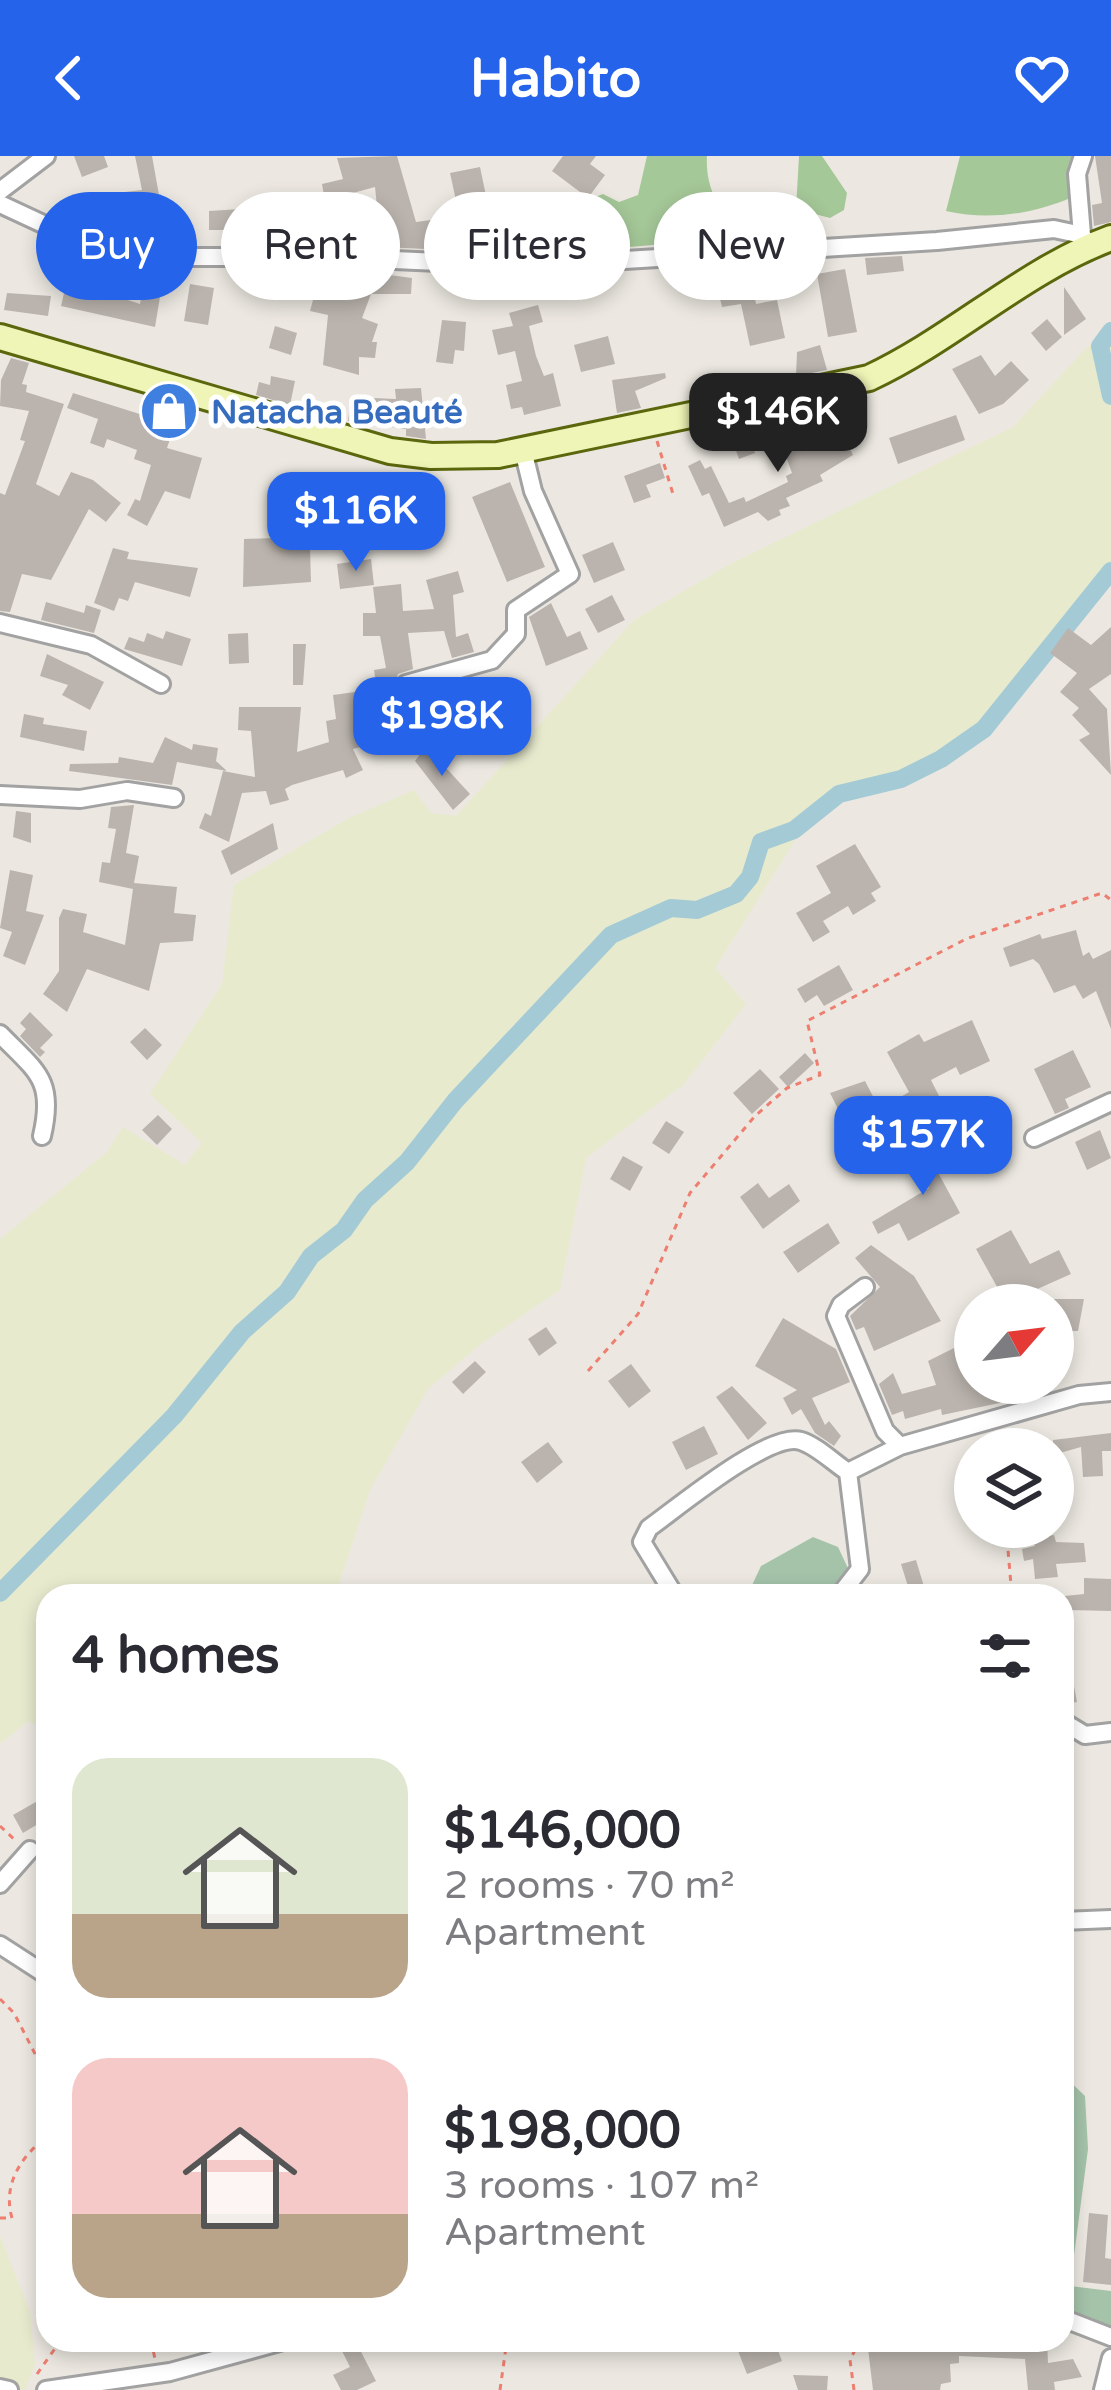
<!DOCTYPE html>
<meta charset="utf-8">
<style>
body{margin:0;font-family:"Varela Round",sans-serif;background:#f7f7f7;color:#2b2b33;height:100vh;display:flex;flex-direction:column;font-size:45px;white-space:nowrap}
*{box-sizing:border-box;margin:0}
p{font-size:39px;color:#7c7c81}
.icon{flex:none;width:66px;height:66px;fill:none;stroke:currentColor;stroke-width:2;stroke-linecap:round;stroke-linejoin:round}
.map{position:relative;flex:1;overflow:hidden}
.drawer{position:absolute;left:36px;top:1428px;width:1038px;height:768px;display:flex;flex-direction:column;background:#fff;border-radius:36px;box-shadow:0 6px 18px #0003}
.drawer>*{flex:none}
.guide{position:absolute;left:36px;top:36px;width:1041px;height:108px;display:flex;gap:24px}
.needle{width:78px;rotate:62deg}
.buttons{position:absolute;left:954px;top:1128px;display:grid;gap:24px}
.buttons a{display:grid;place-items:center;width:120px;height:120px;border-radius:50%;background:#fff;box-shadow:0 6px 18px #0003;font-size:60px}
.price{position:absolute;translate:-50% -102px;padding:0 27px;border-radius:24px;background:#2563eb;color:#fff;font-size:39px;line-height:78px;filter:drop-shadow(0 3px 6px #0008)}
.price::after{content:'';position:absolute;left:50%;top:72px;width:36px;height:27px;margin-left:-18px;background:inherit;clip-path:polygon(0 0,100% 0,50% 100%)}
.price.active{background:#222;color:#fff}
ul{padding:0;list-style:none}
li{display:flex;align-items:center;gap:36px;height:300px;padding:0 36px}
li span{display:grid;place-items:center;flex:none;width:336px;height:240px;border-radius:36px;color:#555}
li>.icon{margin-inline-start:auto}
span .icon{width:144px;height:144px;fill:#fffc;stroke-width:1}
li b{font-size:51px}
h2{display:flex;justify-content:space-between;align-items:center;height:144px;padding:0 36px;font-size:51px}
.chip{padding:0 42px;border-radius:54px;background:#fff;box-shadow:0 6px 18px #0003;font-size:42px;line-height:108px}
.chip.active{background:#2563eb;color:#fff}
header{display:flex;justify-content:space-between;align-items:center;height:156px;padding:0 36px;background:#2563eb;color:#fff;font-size:54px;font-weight:700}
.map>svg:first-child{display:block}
.farmland{fill:#e7eacd}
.forest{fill:#a5c898}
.cemetery{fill:#a4c3a9}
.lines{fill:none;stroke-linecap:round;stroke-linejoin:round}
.canal{stroke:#a4cad6;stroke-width:18}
.building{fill:#bbb4ae}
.street-casing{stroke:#a2a2a2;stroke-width:22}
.secondary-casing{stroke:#5b670c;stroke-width:30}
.path{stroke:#ee7e6f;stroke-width:3;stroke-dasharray:6 6;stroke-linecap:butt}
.street{stroke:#fff;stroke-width:16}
.secondary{stroke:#eff4b7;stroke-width:24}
.labels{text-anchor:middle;stroke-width:10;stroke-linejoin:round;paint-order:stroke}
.shop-label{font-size:33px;font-weight:bold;fill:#366cbe;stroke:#fff;text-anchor:start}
</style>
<header><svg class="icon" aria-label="back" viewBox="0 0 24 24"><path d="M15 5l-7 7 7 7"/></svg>Habito<svg class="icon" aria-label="heart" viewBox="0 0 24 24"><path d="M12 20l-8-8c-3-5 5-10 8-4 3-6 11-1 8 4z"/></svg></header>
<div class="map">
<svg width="1111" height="2234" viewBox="0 0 1111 2234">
<rect width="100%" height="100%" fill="#ece8e1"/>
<!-- farmland -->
<path class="farmland" d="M1111,177V408L984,564L941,600L850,635L797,681L715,812L746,848L684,928L586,1002L560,1134L482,1187L428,1233L370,1334L335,1440H48V1573L28,1565L0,1588V1083L107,996L123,971L185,1009L202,987L150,938L222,828L234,729L349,662L414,634L431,657L456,660L634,464L730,408L1013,271L1087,191Z
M0,2080L30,2156L35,2208L25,2234H0Z"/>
<!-- forest -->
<path class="forest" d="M647,0H707C705,26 717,62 745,67L743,81L585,95L560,60L564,43L585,45L603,38L619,46L638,39Z
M799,0H822L847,37L844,54L830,62L796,53Z
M960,0H1078L1073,41C1033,58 989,65 946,55Z"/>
<!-- cemetery -->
<path class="cemetery" d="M813,1381L838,1391L861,1440H747L761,1410Z
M1062,1918L1085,1940L1088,1993L1070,2130L1111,2135V2181L1062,2162Z"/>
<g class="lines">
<!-- canal -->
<path class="canal" d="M1111,175L1100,190L1111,240
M0,1437L174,1260L242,1176L287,1136L311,1100L344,1074L365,1044L407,1006L455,945L611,779L671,752L697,754L736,738L750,721L761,686L794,674L839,638L901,623L941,603L984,573L1111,415"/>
</g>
<!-- building -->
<path class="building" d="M74,0H104L108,11L82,21Z
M135,0H152L161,50L109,61L107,38L142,34Z
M397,0L416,66L445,62L449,94L381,91L375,31L342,40L350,75L331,79L322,28L343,23L337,2Z
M563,0H596L590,8L605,19L588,42L552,15Z
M1095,0H1111V66L1094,70L1092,49L1102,47Z
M480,11L489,54L515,50L520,90L479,95L473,45L457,49L450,17Z
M295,43L300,82L279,84L278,77L235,80V74H209V55L274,51V46Z
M902,100L904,115L867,119L865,102Z
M845,113L857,176L828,181L817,118Z
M367,116L412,122L411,138H371L362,162L378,168L372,186H377L375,202L359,201V219L323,209L328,159L310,155L316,133L334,138L337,123L367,129Z
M67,124L140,148L143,132L161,135L155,171L61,150Z
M190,128L214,132L208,169L184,165Z
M736,131L737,135L753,132L756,148L777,144L785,182L750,190L741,148L722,151L718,134Z
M1064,131L1086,163L1064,179Z
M7,137L51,140L48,160L4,154Z
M538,149L543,166L529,170L536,200L544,220L553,217L561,250L524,259L522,251L511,253L506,229L522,225L515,195L498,199L492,174L513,170L509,157Z
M1047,163L1062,181L1046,195L1031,177Z
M442,164L466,166L464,195L455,194L453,208L436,206Z
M275,170L297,177L291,199L269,192Z
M608,180L615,208L581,216L574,189Z
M820,189L827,214L796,220L797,196Z
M981,199L995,220L1011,205L1029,224L1003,248L979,258L952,213Z
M11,202L29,207L22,228L27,229L26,236L64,248L36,328L59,340L71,316L93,324L121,347L106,366L89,353L51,424L22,418L10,456L0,455V337L5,339L25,285L20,284L29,255L0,250L1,224Z
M665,217L666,222L635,235L641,252L617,257L612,224Z
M271,220L295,225L290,249L256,239L259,226L270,229Z
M421,232L426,283L406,280V273L348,265L351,241L396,243L395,233Z
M73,237L146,260L149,247L179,256L167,292L202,302L190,343L165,335L147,370L127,359L135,343L140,345L151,309L134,303L137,294L107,283L104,292L90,287L98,263L67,252Z
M956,259L965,284L898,308L889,282Z
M798,262L808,291L841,275L853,299L820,319L823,325L786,342L790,350L779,354L781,359L768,365L758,356L724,371L709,337L702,340L688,310L700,304L705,313L711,310L729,347L744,341L746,346L788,326L786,320L792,317L775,270Z
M746,272L755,297L739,303L730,278Z
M660,307L665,322L646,329L651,341L634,347L624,320Z
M510,326L545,411L507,426L472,341Z
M422,329L434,383L416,385L402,333Z
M345,352L346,375L330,376L331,391L310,392L311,426L243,431L244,383L302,381L300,355Z
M613,386L625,414L594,427L582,399Z
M113,392L129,396L127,403L198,412L190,441L135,426L128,445L119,442L114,455L94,447Z
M371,403L374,429L340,433L337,408Z
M458,415L464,436L453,439L456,481L468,477L474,496L452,502L444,475L408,477L413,513L398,518L394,530L407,552L400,553L413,579L386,591L383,585L353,593L363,614L346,622L343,614L292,629L285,633L289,644L270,649L266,635L242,637L229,686L199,672L205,657L211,660L223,615L255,621L251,575L238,574L239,551H301L297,596L329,586L326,565L336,563L333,539L377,533L374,514L386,512L380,480H363V457H376L373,431L401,428L403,455L434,453L426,424Z
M612,439L625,464L598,477L585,453Z
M46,446L84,457L86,449L101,454L94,477L41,464Z
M551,447L567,481L580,475L588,493L546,510L529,461Z
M1111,471V518L1089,533L1107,553L1111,619L1079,584L1090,578L1072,559L1079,552L1060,536L1077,517L1050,497L1068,472L1091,489Z
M166,475L191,483L182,510L124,493L129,481L144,486L147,477L163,483Z
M248,477L249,507L229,508L228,478Z
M293,488H306L303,529H293Z
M47,498L104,526L90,554L62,539L68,529L40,520Z
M24,558L44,562L43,568L87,575L84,595L20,581Z
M165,581L192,594L193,588L218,592L216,605L227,615L177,606L172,629L69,615L70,608L118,607L119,601L153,607Z
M426,590L470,638L453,654L415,605Z
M134,649L126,697L139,700L134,727L177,731L174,757L196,759L193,785L160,787L149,835L87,813L67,856L43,838L59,815V762L63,753L87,758L83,776L125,789L133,733L99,726L102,706L110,707L116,673L108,672L111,651Z
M16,655L31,657V687L13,681Z
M273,667L278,693L231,719L221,695Z
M855,688L881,731L871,737L876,745L853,759L848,750L823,765L830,776L813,786L796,757L831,737L816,710Z
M10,714L33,719L26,755L44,759L25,809L3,800L12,776L0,772Z
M1076,774L1083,800L1089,796L1093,803L1111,794V873L1096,835L1083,843L1075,829L1054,837L1039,808L1033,803L1010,811L1003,792L1040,778L1042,783Z
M839,809L853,834L824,850L817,839L805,847L797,833Z
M30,856L53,879L40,892L45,896L40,901L20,880L26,873L20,867Z
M972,864L990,905L960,919L956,911L931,924L944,950L930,957L927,950L894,969L884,951L909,936L887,896L919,878L924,886Z
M145,872L162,889L147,904L130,886Z
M1073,894L1091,931L1065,943L1069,952L1055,958L1034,913Z
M805,897L814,907L788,931L779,921Z
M760,913L779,933L752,958L733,937Z
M865,925L878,950L845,967L830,937Z
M980,952L982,958L989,955L997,972L973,982L965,958Z
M158,959L172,973L157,989L142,974Z
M666,965L684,976L669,998L652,987Z
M1100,974L1111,1002L1087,1014L1075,986Z
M933,982L945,1006L935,1011L960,1057L908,1085L899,1067L878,1078L872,1066L929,1032L910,993Z
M623,1000L643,1011L630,1035L610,1023Z
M758,1027L769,1042L789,1028L800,1045L763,1073L740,1041Z
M828,1067L840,1087L798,1117L783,1096Z
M1011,1074L1030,1108L1059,1094L1071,1118L1006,1147L976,1093Z
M871,1089L914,1120L941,1165L874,1195L864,1171L856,1174L850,1160L880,1131L855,1102Z
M1053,1143H1084L1078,1175H1053Z
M783,1162L836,1193L850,1226L812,1242L825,1269L829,1265L841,1280L834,1290L815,1277L801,1253L792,1259L783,1242L797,1234L755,1210Z
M969,1169L975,1181V1227H1010L1014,1244L942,1259L941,1253L905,1263L903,1255L892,1259L879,1228L893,1217L902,1238L936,1229L928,1205L962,1188L956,1174Z
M546,1171L557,1187L539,1200L528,1183Z
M475,1205L486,1216L463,1238L452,1226Z
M631,1208L651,1235L629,1252L608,1225Z
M732,1230L767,1267L748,1284L716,1241Z
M704,1270L718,1298L686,1314L672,1286Z
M1111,1277V1295H1102L1103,1320L1083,1321L1081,1291L1053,1299V1284Z
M548,1286L563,1306L537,1327L521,1306Z
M1054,1379L1056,1386L1084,1387L1086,1406L1056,1408L1058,1421L1035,1423L1033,1403L1024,1405L1022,1393L1035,1390L1033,1383Z
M916,1404L926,1437L911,1440L901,1408Z
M1084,1422L1111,1423V1455L1067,1454L1065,1440L1084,1438Z
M1069,1504L1077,1546L1062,1549V1505Z
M48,1639V1662L23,1677L13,1659Z
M1089,2057L1108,2059L1105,2102L1111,2103V2129L1083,2126Z
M743,2184H774L782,2205L747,2218L735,2187Z
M867,2184H1047L1048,2207L1073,2203L1082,2221L1054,2226L1055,2234H1028L1025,2203L959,2200V2207L950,2208L951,2226L941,2228L940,2234H873Z
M357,2188L376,2225L357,2234H341L333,2219L350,2211L342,2195Z
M793,2219L828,2220L827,2234H798Z"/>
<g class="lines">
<defs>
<path id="street" d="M0,35L46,0
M0,48L99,94L152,101H328L527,110L937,85L1054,73L1082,79L1090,90
M1082,79L1077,18L1083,0
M0,467L91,489L161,528
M406,528L492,504L516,478V454L570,418L533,335L523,294
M0,639L80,643L127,635L174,642
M0,878C37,916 55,924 42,980
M1034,982L1111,946
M865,1131L841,1149L836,1160L885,1275L900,1290L1079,1239L1111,1236
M675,1440L642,1386L649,1372C676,1353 769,1275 801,1285C817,1290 834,1307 848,1316
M839,1440L860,1413L848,1316L900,1290
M1062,1565L1085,1579L1111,1576
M0,1728L30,1694
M1062,1765L1111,1763
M0,1789L48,1820
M1062,2162L1111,2181
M0,2232L9,2234
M46,2234L170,2216L287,2184
M1103,2234L1111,2202"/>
<path id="secondary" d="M0,181L390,295L431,300L498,299L869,222C953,183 1024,114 1111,82"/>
</defs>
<!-- street casing -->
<use href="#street" class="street-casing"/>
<!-- secondary casing -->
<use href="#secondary" class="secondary-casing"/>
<!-- path -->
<path class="path" d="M657,285L673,338
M588,1215L638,1158L690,1037L755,960L787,932L820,919L807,865L966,783L1102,737L1111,744
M1000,1293L1001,1281
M1006,1371L1011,1429
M0,1670L15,1684
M0,1843L14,1857L48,1923
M0,2062H12C2,2028 22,1999 48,1980
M151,2184L155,2203
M37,2218L61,2184
M500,2234L507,2184
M854,2234L850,2204L860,2184"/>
<!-- street -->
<use href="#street" class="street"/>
<!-- secondary -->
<use href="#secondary" class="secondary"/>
</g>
<!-- icons -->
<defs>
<symbol id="shop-disc" viewBox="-11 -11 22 22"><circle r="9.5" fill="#3f7fe0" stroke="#fff"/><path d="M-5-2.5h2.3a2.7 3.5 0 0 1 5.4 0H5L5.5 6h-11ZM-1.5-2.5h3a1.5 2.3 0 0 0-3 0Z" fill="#fff"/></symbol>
</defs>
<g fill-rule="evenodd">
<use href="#shop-disc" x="136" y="222" width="66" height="66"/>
</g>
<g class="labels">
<!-- shop labels -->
<g class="shop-label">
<text x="211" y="267">Natacha Beauté</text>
</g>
</g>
</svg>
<div class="buttons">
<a><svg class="needle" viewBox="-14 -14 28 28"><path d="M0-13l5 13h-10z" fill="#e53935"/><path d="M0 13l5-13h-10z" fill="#7c7c81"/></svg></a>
<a><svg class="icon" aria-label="layers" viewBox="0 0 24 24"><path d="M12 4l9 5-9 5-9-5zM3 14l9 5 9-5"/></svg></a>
</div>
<b class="price active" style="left:778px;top:319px">$146K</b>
<b class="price" style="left:356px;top:418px">$116K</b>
<b class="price" style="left:442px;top:623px">$198K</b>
<b class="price" style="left:923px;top:1042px">$157K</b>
<div class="guide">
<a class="chip active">Buy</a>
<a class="chip">Rent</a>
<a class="chip">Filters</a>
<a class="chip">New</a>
</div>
<section class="drawer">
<h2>4 homes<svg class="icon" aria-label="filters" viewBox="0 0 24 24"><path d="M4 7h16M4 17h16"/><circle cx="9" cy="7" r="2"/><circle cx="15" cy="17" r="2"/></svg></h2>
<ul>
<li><span style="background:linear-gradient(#dfe7d0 65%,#b9a48a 0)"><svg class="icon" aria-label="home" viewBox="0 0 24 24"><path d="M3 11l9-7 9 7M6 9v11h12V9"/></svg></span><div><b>$146,000</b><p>2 rooms · 70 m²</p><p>Apartment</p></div></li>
<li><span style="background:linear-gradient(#f6c9c9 65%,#b9a48a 0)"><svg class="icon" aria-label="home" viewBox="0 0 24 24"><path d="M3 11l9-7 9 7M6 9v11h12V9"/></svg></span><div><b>$198,000</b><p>3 rooms · 107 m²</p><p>Apartment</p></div></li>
</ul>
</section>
</div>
